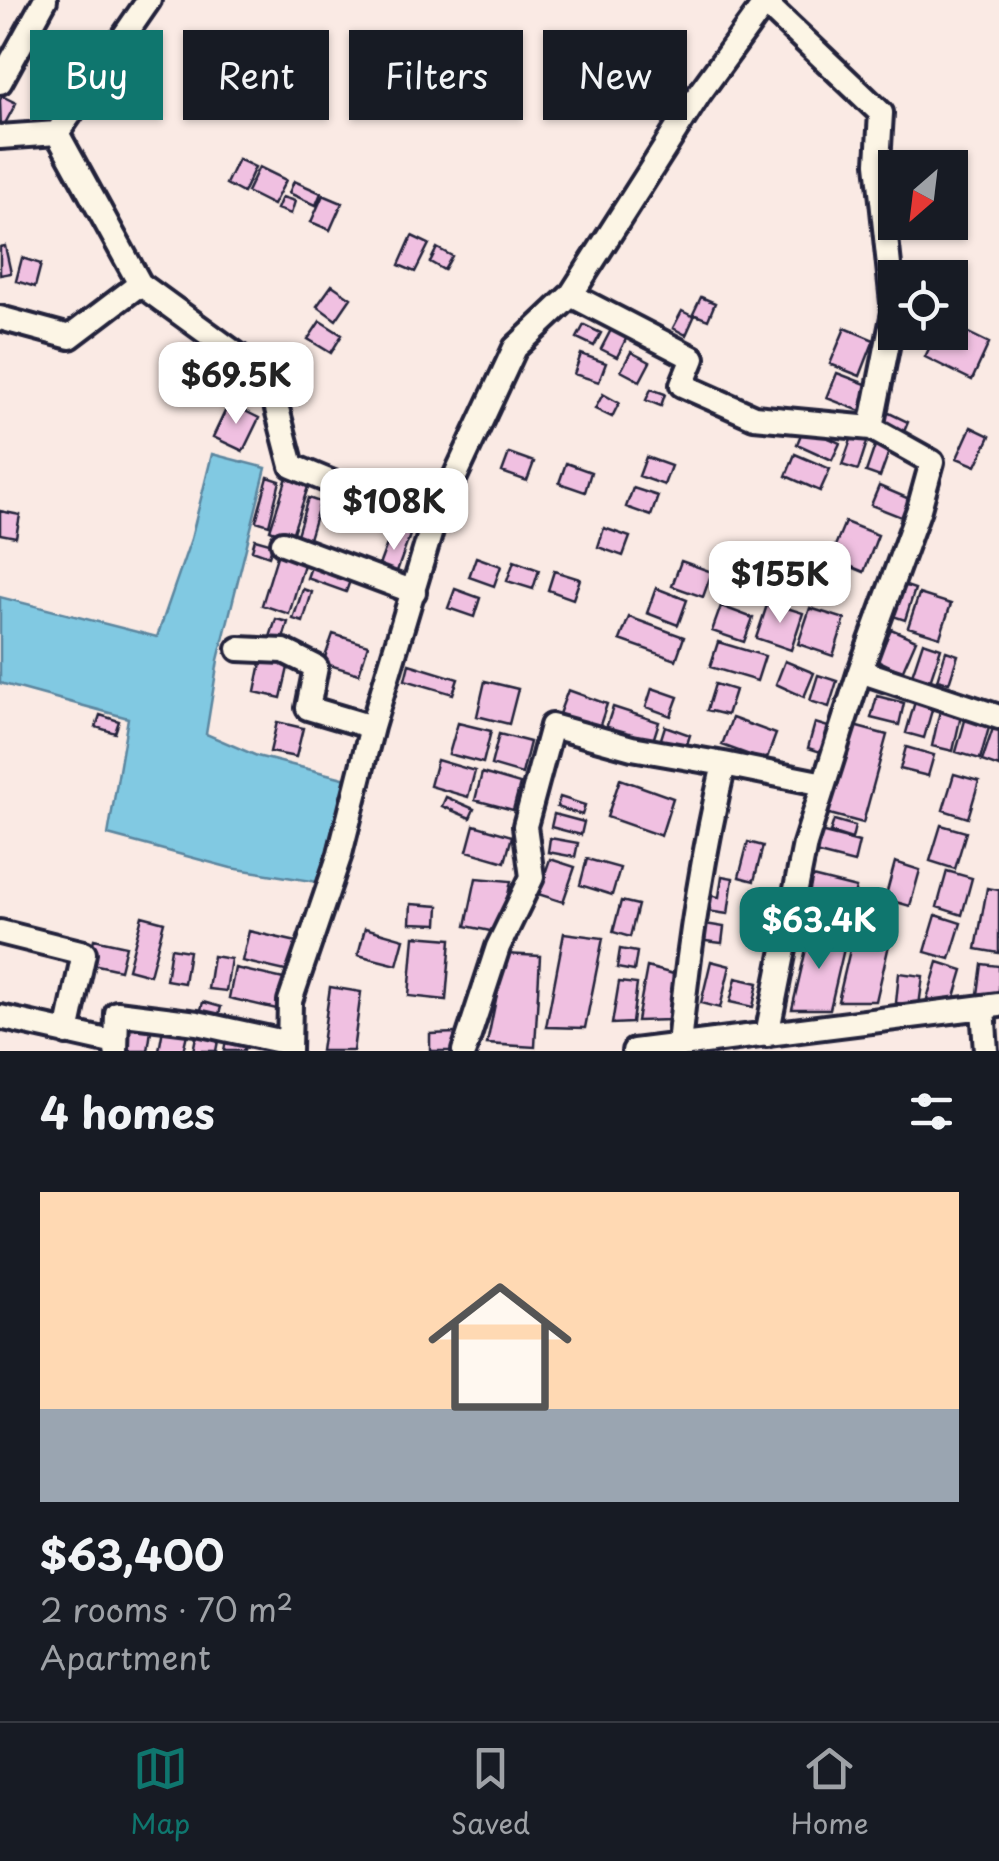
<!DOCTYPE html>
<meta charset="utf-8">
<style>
body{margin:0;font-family:"Playpen Sans",sans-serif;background:#242831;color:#f1f3f6;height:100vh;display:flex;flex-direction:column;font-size:38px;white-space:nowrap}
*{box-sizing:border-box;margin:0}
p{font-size:32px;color:#9ea1a6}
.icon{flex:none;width:55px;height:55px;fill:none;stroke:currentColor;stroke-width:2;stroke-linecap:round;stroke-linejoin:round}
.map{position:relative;height:1051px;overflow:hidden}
.drawer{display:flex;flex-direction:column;background:#171b24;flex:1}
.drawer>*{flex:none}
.guide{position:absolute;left:30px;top:30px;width:940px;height:90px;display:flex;gap:20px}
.needle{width:65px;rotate:208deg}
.tools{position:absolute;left:878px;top:150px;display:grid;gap:20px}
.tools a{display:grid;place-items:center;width:90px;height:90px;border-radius:0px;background:#171b24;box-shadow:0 2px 8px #0004;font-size:50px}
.price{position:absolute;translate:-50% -85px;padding:0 22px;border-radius:20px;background:#fff;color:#222;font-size:32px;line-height:65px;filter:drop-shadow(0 2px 5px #0008)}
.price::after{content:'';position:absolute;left:50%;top:60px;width:30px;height:22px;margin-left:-15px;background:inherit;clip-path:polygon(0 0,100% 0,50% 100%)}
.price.current{background:#0f766e;color:#fff}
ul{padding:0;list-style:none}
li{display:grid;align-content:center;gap:20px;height:530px;padding:0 40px}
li+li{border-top:2px solid #363941}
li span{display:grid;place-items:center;height:310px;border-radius:0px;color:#555}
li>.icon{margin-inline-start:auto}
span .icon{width:180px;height:180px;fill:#fffc;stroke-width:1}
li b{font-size:42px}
h2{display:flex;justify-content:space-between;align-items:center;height:120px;padding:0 40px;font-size:42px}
.chip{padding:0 35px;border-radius:0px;background:#171b24;box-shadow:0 2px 8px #0004;font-size:35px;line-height:90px}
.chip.current{background:#0f766e;color:#fff}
.tab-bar{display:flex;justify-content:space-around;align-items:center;height:140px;border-top:2px solid #363941;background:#171b24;font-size:28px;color:#9ea1a6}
.tab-bar a{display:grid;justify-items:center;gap:5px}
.tab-bar .current{color:#0f766e}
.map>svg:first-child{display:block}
.water{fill:#81c9e2;stroke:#5b869f;stroke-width:2.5}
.building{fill:#f0c0e1;stroke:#22223b;stroke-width:2.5}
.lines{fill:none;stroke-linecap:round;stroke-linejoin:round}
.minor-casing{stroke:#22223b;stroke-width:30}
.minor{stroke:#fcf5e5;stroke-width:22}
</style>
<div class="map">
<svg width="999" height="1051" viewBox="0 0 999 1051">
<rect width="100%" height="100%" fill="#faeae4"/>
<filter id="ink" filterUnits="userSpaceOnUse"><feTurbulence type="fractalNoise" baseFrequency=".01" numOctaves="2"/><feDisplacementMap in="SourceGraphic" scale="20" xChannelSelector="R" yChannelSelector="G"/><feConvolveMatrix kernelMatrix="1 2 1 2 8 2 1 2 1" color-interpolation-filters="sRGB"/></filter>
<g filter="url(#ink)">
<!-- water -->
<path class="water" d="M212,454L266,468L218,660L206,734L257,756L347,779L318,882L231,868L108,835L128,718L0,683V597L157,637L191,539Z"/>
<!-- building -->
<path class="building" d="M2,96L16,103L1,131L0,100Z
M238,159L255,167L243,193L226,184Z
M259,167L286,180L273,205L247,192Z
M294,181L321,193L316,205L289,193Z
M323,195L342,203L330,230L311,222Z
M282,197L295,201L291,214L277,209Z
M412,236L429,244L415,272L399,265Z
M5,246L11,273L0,275V247Z
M437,248L452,256L444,270L430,262Z
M22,258L41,264L35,287L16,281Z
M332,285L351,298L336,320L317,306Z
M701,297L715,303L708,320L693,314Z
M682,311L694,317L686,335L673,328Z
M320,321L342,335L331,353L308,339Z
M950,324L989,343L972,380L925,357L937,332H950Z
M584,325L601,333L594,346L577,338Z
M613,326L628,335L617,357L601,349Z
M845,328L874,340L860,376L830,364Z
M631,352L650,362L640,381L621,371Z
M581,354L606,363L599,382L574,374Z
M837,373L871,386L860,411L827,398Z
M651,389L665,394L661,406L646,400Z
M603,394L619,403L612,417L595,409Z
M229,403L259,418L243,451L213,437Z
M887,412L908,422L903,434L881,424Z
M804,427L840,443L832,460L797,444Z
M971,427L990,436L976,466L957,458Z
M854,431L869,436L858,470L842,465Z
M877,440L891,446L880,477L866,472Z
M509,453L534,462L527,481L502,472Z
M795,454L830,469L820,491L786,476Z
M646,457L671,466L664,485L639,476Z
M566,463L591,472L585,492L559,483Z
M268,477L280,481L269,525L256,521Z
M287,477L309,484L291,538L270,530Z
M879,486L914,501L906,519L871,505Z
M633,488L658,496L651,516L626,507Z
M308,498L320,502L308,542L296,538Z
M0,511L20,515L16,537L0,534Z
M845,522L878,535L864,572L830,558Z
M393,528L410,535L395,577L377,571Z
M604,528L630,537L623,556L598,547Z
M255,539L273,544L269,556L252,550Z
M278,553L305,561L289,614L262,605Z
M755,554L790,566L778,602L743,590Z
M476,557L501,566L494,586L469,577Z
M514,561L539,570L533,589L507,581Z
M681,561L712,572L703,597L672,586Z
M312,564L351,578L346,592L307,578Z
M554,571L580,579L573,599L548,590Z
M903,585L915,589L905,620L893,616Z
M656,588L687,600L678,625L647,613Z
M303,589L312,592L303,622L293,619Z
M455,589L480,598L474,617L448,608Z
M919,594L951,604L940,637L908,627Z
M768,602L803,613L791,650L756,638Z
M721,606L753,618L744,642L712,631Z
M810,608L845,619L833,656L798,644Z
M629,617L684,637L676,660L620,640Z
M276,619L288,622L281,646L268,643Z
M891,629L916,640L902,672L877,660Z
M333,634L368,645L359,674L323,663Z
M718,642L765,656L757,681L710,667Z
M923,642L941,648L929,684L911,678Z
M946,651L958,655L949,683L937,680Z
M263,653L290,659L281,698L255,692Z
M785,661L814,673L804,697L776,684Z
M409,664L458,679L453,694L405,680Z
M818,675L837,681L829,707L810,701Z
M485,681L518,689L509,724L477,716Z
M715,684L735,690L727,715L707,710Z
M652,688L678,697L671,716L646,707Z
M568,690L607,704L599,728L559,714Z
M877,696L904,703L899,725L871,718Z
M916,698L934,703L924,738L906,733Z
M941,706L962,711L953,751L932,746Z
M613,707L659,722L652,744L606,728Z
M100,715L119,721L115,733L96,727Z
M966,717L990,724L980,759L956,752Z
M732,718L776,734L766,761L722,745Z
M277,722L303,728L296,757L270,752Z
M458,723L491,731L483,763L449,754Z
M815,723L835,729L827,754L808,748Z
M850,725L887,735L863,823L826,813Z
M665,726L690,735L684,754L659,745Z
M993,728L999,730V767L982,761Z
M499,734L530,742L522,774L491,765Z
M906,747L934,755L928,776L900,769Z
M437,760L475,771L468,797L430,786Z
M482,773L520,784L513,810L475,800Z
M954,774L979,781L968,818L943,810Z
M620,779L673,798L661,836L607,817Z
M446,797L474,809L470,818L442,806Z
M560,797L585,805L582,815L557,807Z
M554,814L584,822L581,835L551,827Z
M834,820L855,826L852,839L830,832Z
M474,825L512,836L505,862L467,851Z
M941,825L966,832L955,869L930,861Z
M816,831L859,842L854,863L811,852Z
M550,838L578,843L575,857L548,852Z
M748,842L763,846L754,881L739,877Z
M550,859L575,867L563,902L538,894Z
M587,859L620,868L612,895L580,885Z
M895,862L920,870L910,906L885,899Z
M947,871L972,878L962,915L937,907Z
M722,876L733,878L728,914L700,910L702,894L719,897Z
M812,877L856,888L850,912L807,901Z
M476,878L511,881L500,933L466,926Z
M987,888L999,890V953L976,949Z
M621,901L638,905L630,937L613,932Z
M411,904L439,906L438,924L410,923Z
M936,915L961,923L950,959L925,952Z
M142,916L164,922L150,975L128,969Z
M699,923L724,927L722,943L697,940Z
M856,924L892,932L876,1001H838Z
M365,928L404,939L397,965L358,955Z
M249,931L301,943L294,973L242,961Z
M810,932L846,940L830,1009H792Z
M564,933L603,938L585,1028L546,1027Z
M414,936L451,939L446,1000L409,996Z
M94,939L126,946L120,970L88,963Z
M171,948L189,951L184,983L166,980Z
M620,949L637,952L634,971L617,968Z
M505,954L540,956L535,1047L487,1044Z
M213,956L231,959L226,991L208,989Z
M711,961L730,966L720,1008L701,1003Z
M938,962L963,970L952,1007L927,999Z
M982,964L999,966V997L978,994Z
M647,967L681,976L670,1020L637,1021Z
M235,968L288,980L281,1010L229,998Z
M899,973L923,976L919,1006L896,1003Z
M736,978L758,983L753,1007L730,1002Z
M619,982L637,984L632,1023L612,1024Z
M330,987L361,992L353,1051H321Z
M203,1002L221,1007L217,1021L199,1017Z
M128,1020L152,1024L148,1051H123Z
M163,1029L187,1034L183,1051H159Z
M197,1032L219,1036L216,1051H193Z
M456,1033V1051H430V1034Z
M226,1040L245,1044L244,1051H224Z"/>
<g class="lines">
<defs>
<path id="minor" d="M0,82L45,0
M57,133L140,284L269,378L292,466L433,524
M0,137L57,133L149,0
M571,295L693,358L682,385L754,417L871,428
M0,318L70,337L140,284
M283,543L414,592
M239,649L284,651L316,667L308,708L372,727
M0,932L84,953L67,1033
M983,1008L986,1051
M0,1017L116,1043
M767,1035L805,844L860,671
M679,1046C688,950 702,858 724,764L824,784
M116,1051L117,1013L197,1023L289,1043
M289,1051L290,1001L340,854L372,727L433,524L515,348L571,295L699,94L765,3L881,113L878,163L894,312L871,428L932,462L919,509L860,671L999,717
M464,1051L498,947L532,877L525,826L552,726L632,748L724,764
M634,1051L999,1005"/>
</defs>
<!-- minor casing -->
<use href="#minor" class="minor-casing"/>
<!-- minor -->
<use href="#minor" class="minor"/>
</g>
</g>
</svg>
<div class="tools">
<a><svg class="needle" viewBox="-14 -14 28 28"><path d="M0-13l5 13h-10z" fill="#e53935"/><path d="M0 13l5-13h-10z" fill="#9ea1a6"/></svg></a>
<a><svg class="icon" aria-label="locate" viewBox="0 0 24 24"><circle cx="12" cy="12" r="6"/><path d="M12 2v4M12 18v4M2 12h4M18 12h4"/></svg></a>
</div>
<b class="price" style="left:236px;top:427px">$69.5K</b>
<b class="price" style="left:394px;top:553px">$108K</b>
<b class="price" style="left:780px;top:626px">$155K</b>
<b class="price current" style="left:819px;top:972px">$63.4K</b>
<div class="guide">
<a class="chip current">Buy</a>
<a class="chip">Rent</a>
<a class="chip">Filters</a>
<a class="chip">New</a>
</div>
</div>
<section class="drawer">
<h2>4 homes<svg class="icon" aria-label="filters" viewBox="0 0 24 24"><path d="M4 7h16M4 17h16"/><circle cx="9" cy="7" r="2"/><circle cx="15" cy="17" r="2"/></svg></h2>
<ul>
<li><span style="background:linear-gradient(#ffd9b3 70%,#9aa5b1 0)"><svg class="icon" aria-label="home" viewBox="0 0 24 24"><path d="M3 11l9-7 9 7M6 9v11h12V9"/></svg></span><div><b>$63,400</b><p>2 rooms · 70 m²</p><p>Apartment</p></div></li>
</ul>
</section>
<nav class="tab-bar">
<a class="current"><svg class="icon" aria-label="map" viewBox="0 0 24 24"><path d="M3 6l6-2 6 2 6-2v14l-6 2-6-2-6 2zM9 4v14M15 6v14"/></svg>Map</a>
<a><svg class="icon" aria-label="saved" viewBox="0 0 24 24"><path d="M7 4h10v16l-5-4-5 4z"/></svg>Saved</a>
<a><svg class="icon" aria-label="home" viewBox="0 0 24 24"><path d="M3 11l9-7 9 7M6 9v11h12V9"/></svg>Home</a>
</nav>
